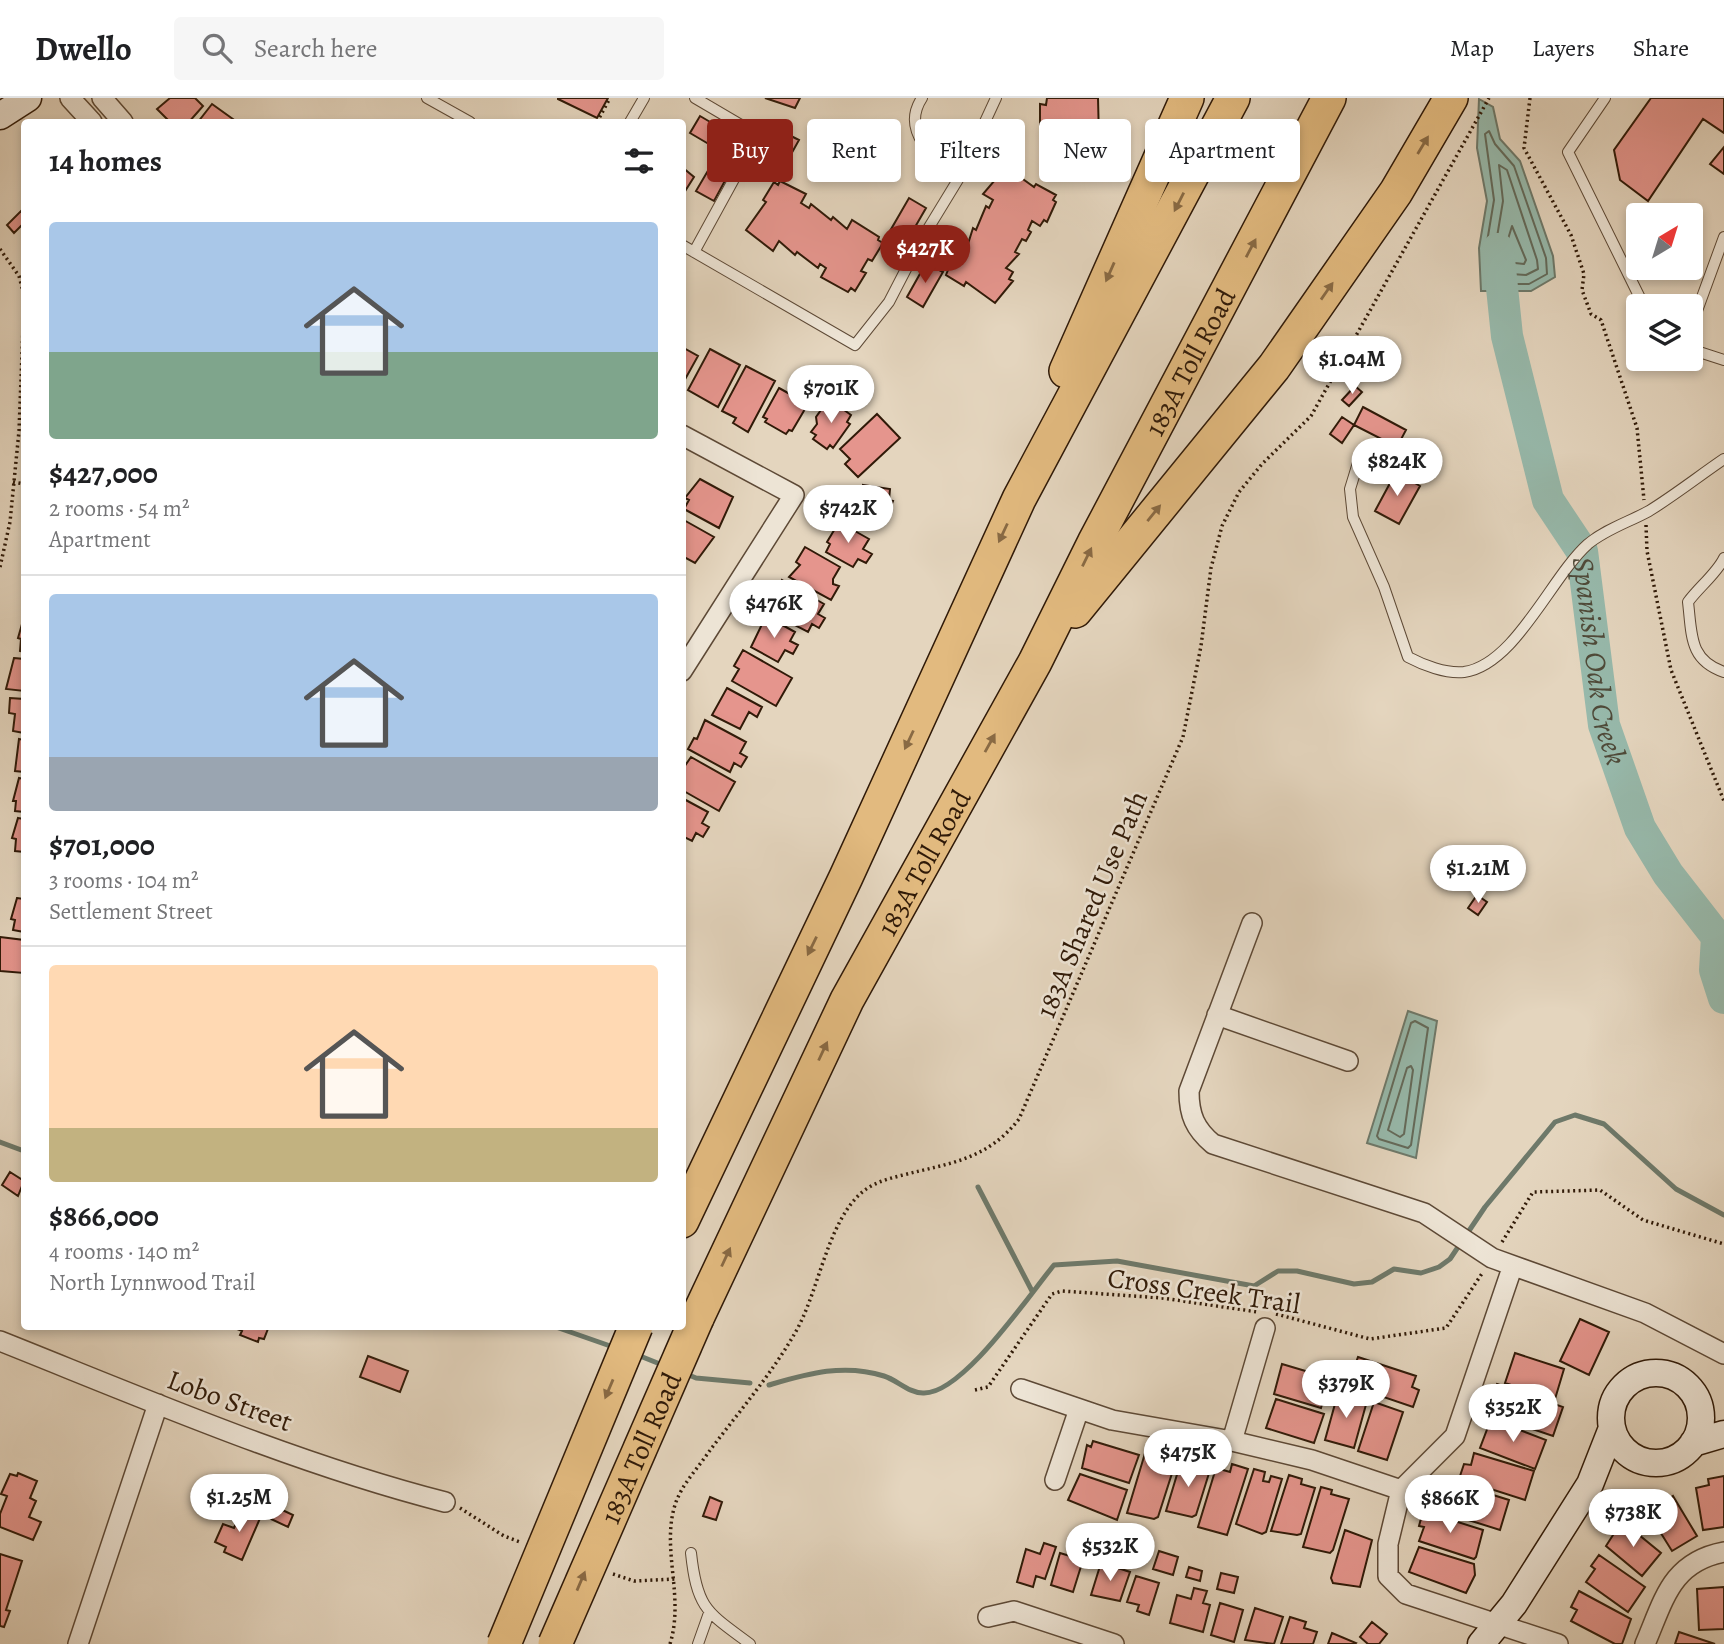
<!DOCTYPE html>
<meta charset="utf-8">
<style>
body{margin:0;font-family:Alegreya,serif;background:#f6f6f6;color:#202124;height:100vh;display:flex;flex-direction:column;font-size:26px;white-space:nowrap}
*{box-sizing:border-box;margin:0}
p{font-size:23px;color:#757577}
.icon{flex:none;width:38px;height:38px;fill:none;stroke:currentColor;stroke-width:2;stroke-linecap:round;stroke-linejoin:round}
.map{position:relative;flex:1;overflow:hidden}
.side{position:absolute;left:21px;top:21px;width:665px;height:1211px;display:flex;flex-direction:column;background:#fff;border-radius:7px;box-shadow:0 4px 10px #0003}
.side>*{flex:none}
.hud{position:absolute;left:707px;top:21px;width:665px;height:63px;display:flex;gap:14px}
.needle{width:46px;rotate:38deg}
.buttons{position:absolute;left:1626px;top:105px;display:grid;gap:14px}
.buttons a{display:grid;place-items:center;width:77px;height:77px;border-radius:7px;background:#fff;box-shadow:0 4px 10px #0003;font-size:35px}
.price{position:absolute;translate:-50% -60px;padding:0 16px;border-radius:24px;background:#fff;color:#222;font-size:23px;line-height:46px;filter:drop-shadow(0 2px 4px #0008)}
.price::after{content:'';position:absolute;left:50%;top:42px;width:21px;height:16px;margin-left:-10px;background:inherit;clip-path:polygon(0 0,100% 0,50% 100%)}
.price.selected{background:#8f2418;color:#fff}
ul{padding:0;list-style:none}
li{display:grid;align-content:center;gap:14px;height:371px;padding:0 28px}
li+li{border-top:2px solid #e0e0e0}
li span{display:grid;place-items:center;height:217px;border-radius:7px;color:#555}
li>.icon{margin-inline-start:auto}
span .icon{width:126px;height:126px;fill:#fffc;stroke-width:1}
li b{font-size:30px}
h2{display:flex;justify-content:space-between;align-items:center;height:84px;padding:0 28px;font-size:30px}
.chip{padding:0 24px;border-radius:7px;background:#fff;box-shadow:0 4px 10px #0003;font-size:24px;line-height:63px}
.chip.selected{background:#8f2418;color:#fff}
header{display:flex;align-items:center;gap:42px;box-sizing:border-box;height:98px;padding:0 35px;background:#fff;border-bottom:2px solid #e0e0e0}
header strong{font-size:33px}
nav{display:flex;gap:38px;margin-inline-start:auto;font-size:24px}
.search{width:490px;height:63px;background:#f6f6f6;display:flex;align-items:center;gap:18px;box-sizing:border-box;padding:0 24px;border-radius:7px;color:#757577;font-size:26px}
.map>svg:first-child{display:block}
.water{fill:#97b9ab;stroke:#6e796a;stroke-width:2}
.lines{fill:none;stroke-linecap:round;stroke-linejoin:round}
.shore{stroke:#646a5a;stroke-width:2}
.stream{stroke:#6e796a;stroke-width:5}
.river{stroke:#97b9ab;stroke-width:32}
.building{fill:#e5958d;stroke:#301a08;stroke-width:2}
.lane-casing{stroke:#5d4936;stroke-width:12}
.street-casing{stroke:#5d4936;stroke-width:22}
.secondary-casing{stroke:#301a08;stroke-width:29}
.highway-casing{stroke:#301a08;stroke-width:36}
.path{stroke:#301a08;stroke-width:3.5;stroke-dasharray:2 3.5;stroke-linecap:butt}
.lane{stroke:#ede4d5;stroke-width:10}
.street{stroke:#ede4d5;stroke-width:19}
.secondary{stroke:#ede4d5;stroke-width:26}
.highway{stroke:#e2ba7f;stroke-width:33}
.highway-bridge-casing{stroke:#301a08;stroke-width:36;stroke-linecap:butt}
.highway-bridge{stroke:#e2ba7f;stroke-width:33}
.oneway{fill:#896a44}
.labels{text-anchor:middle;stroke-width:5;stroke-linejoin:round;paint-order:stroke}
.street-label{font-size:28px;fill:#301a08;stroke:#ede4d5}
.water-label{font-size:30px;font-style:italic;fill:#4f4a39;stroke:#ede4d5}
</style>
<header>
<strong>Dwello</strong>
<div class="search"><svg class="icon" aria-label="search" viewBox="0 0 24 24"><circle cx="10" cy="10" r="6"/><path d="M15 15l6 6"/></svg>Search here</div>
<nav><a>Map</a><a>Layers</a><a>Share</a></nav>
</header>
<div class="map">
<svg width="1724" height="1546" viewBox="0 0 1724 1546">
<rect width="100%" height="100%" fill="#e4d5be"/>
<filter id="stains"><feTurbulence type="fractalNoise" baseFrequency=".00286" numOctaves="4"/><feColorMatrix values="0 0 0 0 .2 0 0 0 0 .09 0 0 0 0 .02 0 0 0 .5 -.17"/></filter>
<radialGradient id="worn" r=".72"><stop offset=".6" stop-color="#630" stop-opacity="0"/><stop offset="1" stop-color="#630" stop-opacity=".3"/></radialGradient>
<!-- water -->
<path class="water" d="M1479,1L1493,9L1500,41L1520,63L1553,158L1555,179L1531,193H1481L1479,150L1487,103L1477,50Z
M1408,913L1437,923L1416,1060L1367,1045Z"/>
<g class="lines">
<!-- shore -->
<path class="shore" d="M1489,33L1495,46L1514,68L1546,160L1547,176L1529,186H1491L1488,184L1486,150L1494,102L1485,36Z
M1499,67L1507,72L1537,162L1538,171L1526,177L1496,175L1495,151L1503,103Z
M1512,128L1526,162L1524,166L1506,164L1505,151Z
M1415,923L1428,930L1411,1047L1408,1050L1379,1041L1377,1038L1411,925Z
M1411,968L1413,972L1404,1036L1400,1039L1388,1032L1407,970Z"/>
<!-- stream -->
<path class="stream" d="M0,1044L24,1053
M978,1089L1032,1193
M553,1228L616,1250
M635,1256L665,1268
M684,1275L696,1280L750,1285
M769,1287C807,1276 843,1265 884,1278C897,1282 909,1295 923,1295C962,1297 1029,1197 1054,1167L1117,1163L1254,1188L1278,1173H1297L1354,1186L1372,1184L1394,1171L1421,1175L1439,1169L1450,1161L1485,1109L1555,1024L1575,1017L1604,1026L1676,1091L1724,1117"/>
<!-- river -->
<path class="river" id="s1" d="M1498,151L1507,238L1548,402L1582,453L1604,627L1640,730L1668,776L1717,839L1715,872L1724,900"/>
</g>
<!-- building -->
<path class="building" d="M170,0H195L203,8L189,24H170L157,11Z
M608,0L597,20L558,1V0Z
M765,0H800L795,10Z
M1047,0H1098L1099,40L1040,36V6L1046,7Z
M1651,0H1724V35L1703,21L1648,103L1620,82L1614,52Z
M212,6L237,24H198Z
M700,18L734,38L724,55L690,35Z
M781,33L799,42L779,78L762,69Z
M1724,49V76L1710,66Z
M716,59L733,68L714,103L696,93Z
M682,69L694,79L682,98Z
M1006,69L1034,89L1036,86L1056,97L1053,102L1056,104L1047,124L1044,122L1040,128L1032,123L1028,132L1031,134L1026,143L1022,141L1015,154L1019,156L1006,170L1013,174L1009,181L1013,183L995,205L966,184L964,188L946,177L948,172L945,170L956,143L967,149L973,130L976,132L986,108L989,110L993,102L983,96Z
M780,83L806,96L801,105L809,110L811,106L831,122L833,119L847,131L852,122L879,139L878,142L883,145L872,163L868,161L861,173L866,175L855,193L851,190L848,194L821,179L826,170L820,166L818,170L797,154L795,157L779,143L773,153L746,132L766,104L763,102L774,84L778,87Z
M909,100L926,110L907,143L890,133Z
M22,112L24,125L14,135L7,127Z
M926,165L943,174L923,209L907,199Z
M682,249L698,258L683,285H682Z
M710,251L740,267L718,309L688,292Z
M746,268L775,283L748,334L733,325L736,320L722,313Z
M1355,288L1362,294L1349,308L1342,302Z
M779,290L808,306L792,333L789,332L786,336L765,324L767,321L763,319Z
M829,301L851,317L847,324L850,326L833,350L830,347L827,351L813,341L816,337L811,334L817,326L816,319Z
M1363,309L1406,332L1397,349L1354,327Z
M877,316L900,340L858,379L845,366L850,361L840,351Z
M1342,319L1354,327L1342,345L1330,336Z
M1383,348L1423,371L1418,379L1400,369L1396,374L1375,362Z
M1396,374L1420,388L1399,426L1375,413Z
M700,381L733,399L719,430L684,411L689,402L685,400Z
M863,387L890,391L889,402L893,403L885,424L846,415L848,398L861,400Z
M682,421L714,439L695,465L682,458Z
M839,424L869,441L863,451L872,456L866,465L858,461L853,469L826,454L830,446L827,444Z
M805,449L840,469L833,481V486L839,488L831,502L789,479L800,467L796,464Z
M782,482L824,506L818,516L825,520L819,530L812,526L808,534L766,512Z
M766,518L795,534L790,543L798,547L793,556L785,552L778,564L751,549Z
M24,519V554L20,553L21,541L18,540Z
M743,552L792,580L776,608L732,583L739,571L734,568Z
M14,560L24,561V593L6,591Z
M727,590L762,609L757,619L749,614L740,631L712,617Z
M10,600L24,601V635L13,633L15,616L9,615Z
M705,622L746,644L740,655L747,659L741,669L734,665L730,674L688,651L694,640L697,641Z
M19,641L24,642V674L15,673Z
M691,659L735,684L719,713L682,692V672Z
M19,680L24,681V714L15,713L16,703H13Z
M682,700L708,714L702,725L709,729L703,739L696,735L692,743L682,738Z
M18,720L24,721V754L15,753L16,741L12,740Z
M1447,766L1471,775L1467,788L1442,779Z
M1477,797L1487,804L1478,817L1468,810Z
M17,800L24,801V834L13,832L15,822L11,821Z
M0,839L24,842V875L0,873Z
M10,1074L24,1083L18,1098L2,1087Z
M1580,1221L1609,1234L1589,1277L1560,1263Z
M230,1228H269L264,1241L259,1240L258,1244L240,1237L242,1233Z
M1515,1255L1564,1271L1555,1301L1505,1285Z
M368,1258L408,1273L400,1294L360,1279Z
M1358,1259L1416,1278L1412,1289L1419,1292L1413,1309L1348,1287Z
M1282,1266L1329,1280L1321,1310L1274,1296Z
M1497,1286L1563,1309L1553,1338L1494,1318L1500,1300L1493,1298Z
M1338,1295L1367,1303L1354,1350L1325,1342Z
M1276,1301L1324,1316L1314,1345L1266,1330Z
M1374,1304L1403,1314L1387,1362L1358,1353Z
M1491,1321L1546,1342L1535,1371L1480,1350Z
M1093,1343L1139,1357L1129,1385L1082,1370L1087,1347L1091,1349Z
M1146,1352L1162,1358L1160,1364L1174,1369L1158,1419L1154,1421L1127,1415Z
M1474,1355L1534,1373L1525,1402L1475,1386L1477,1383L1460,1378L1464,1366L1471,1367Z
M1182,1360L1193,1363L1192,1367L1210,1372L1196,1417L1192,1419L1166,1413Z
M1232,1366L1248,1371L1227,1437L1198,1429L1216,1370L1230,1374Z
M1254,1371L1265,1374L1263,1383L1269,1384L1271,1378L1282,1381L1266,1434L1262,1436L1236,1426Z
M18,1375L37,1383L30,1400L36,1403L29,1419L41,1424L33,1442L0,1429V1416L7,1398L1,1396L10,1376L17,1378Z
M1080,1376L1127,1392L1117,1422L1068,1402Z
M1289,1377L1302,1381L1301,1386L1315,1390L1301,1436L1297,1437L1271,1433Z
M1724,1378V1429L1703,1432L1696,1390L1709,1387L1708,1381Z
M1442,1381L1509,1402L1500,1432L1440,1413L1445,1399L1437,1397Z
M1321,1389L1332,1392L1331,1396L1349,1401L1333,1452L1330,1455L1303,1449Z
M1673,1398L1697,1438L1672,1453L1644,1408L1656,1400L1660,1406Z
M710,1399L722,1404L716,1422L703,1418Z
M276,1409L293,1417L288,1429L271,1421Z
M243,1410L261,1418L242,1462L224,1454L226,1449L215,1444L223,1426L234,1430Z
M1423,1413L1483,1432L1476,1459L1474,1461L1419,1443L1424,1429L1419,1428Z
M1622,1423L1661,1455L1642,1478L1606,1448Z
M1085,1429L1102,1435L1096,1452L1079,1446Z
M1345,1432L1372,1442L1360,1489L1333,1485L1331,1480Z
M1044,1445L1056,1449L1045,1481L1036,1478L1033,1489L1017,1484L1026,1451L1040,1456Z
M1419,1449L1474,1466L1475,1477L1466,1495L1409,1474Z
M1159,1453L1178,1459L1173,1477L1153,1471Z
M1060,1455L1083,1462L1073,1494L1051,1487Z
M0,1456L22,1463L6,1512L10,1513L4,1529L0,1528Z
M1599,1457L1645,1489L1628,1514L1586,1484L1595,1471L1591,1468Z
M1109,1467L1130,1474L1120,1503L1091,1497L1100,1468L1108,1471Z
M1189,1469L1202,1473L1200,1483L1186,1479Z
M1221,1475L1238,1479L1234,1495L1217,1491Z
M1136,1478L1159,1485L1149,1517L1137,1513L1139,1507L1127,1504Z
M1724,1489V1531L1699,1532L1697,1491Z
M1194,1490L1207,1493L1203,1505L1210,1507L1203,1534L1170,1525L1177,1497L1191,1501Z
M1579,1493L1631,1521L1622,1546H1615L1571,1523L1577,1512L1571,1509Z
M1220,1505L1243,1512L1234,1544L1211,1537Z
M1255,1510L1283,1519L1274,1546L1245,1542Z
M1290,1519L1306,1524L1304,1530L1317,1534L1313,1546H1281Z
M1372,1524L1387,1536L1379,1546H1368L1360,1539Z
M1679,1534L1715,1546H1675Z
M1332,1535L1356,1545L1355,1546H1328Z"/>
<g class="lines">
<defs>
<path id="lane" d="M427,0L470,24
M922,0C900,33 934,61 959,80
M1605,0L1568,54L1644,208
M630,24L644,0
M682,147L855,247L889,204L920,144L959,80L996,0
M694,154L758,37L695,0
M1690,232L1724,139
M1690,251L1724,262
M1361,355L1350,391L1353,419L1384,489L1408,559C1423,567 1446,576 1464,574C1515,567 1551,479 1588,446C1606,431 1629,424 1649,413C1675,397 1699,378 1724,361
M1724,460C1717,475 1698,490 1688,504C1692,537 1689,562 1724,574
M691,1455C697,1511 707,1514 750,1546
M698,1546L709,1515"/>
<path id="street" d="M70,0L92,24
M102,0L123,24
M682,337L794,397L682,573
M1252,825L1189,993C1189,1017 1195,1031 1213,1046L1424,1115L1492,1160L1645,1215L1724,1256
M1217,917L1348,963
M1512,1170L1455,1338L1401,1392L1388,1446V1478L1406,1496L1558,1546
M0,1243C143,1300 296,1366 445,1404
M1021,1291L1112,1322L1232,1343L1312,1362L1401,1392
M1232,1343L1265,1230
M1055,1382L1079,1311
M988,1519L1014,1513L1114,1546
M78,1546L158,1306
M1645,1546C1664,1502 1671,1464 1724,1454"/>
<path id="secondary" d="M0,18L28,0
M1611 1320a45 45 0 1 1 90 0a45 45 0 1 1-90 0Z
M1693,1345L1724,1336
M1481,1546L1514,1506L1590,1386L1612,1330"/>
<g id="highway">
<path d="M1066,273L1187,0"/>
<path d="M1075,513L1274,269L1396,94L1451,0"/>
<path d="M682,1123L846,779L1019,401L1233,0"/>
<path id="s2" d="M697,1220L847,902L1035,564L1094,445L1329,0"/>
</g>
</defs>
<!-- lane casing -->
<use href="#lane" class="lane-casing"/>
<!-- street casing -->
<use href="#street" class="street-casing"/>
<!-- secondary casing -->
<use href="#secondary" class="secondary-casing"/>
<!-- highway casing -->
<use href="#highway" class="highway-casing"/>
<!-- path -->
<path class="path" d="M1530,0L1524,50L1571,137L1584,176L1582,192L1591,216L1601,222L1637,330L1644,402
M597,24L610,0
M0,151L19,178L24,197
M13,384L24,386
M1646,427L1647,453L1671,572L1724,703
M0,469L10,424L19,333L24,204
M1502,1144L1533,1094L1600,1092L1643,1122L1724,1146
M1276,1216L1370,1241L1446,1230L1483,1174
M975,1292L988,1289L1052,1196L1062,1193L1162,1200L1258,1214
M460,1410L504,1438L520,1444
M613,1476L634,1483L675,1481
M670,1546C685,1498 660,1449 676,1404C682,1387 697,1371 708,1355C737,1316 771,1277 795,1235C819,1194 826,1128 860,1096C872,1085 887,1081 903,1077C950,1065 987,1062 1019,1021L1183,639L1201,548L1211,470L1222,428L1239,394L1262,366L1311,318L1489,0"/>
<!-- lane -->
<use href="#lane" class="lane"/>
<!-- street -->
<use href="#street" class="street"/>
<!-- secondary -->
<use href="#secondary" class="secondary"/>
<!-- highway -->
<use href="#highway" class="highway"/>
<defs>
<g id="highway-bridge">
<path d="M504,1546L636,1228"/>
<path id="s3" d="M555,1546L697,1220"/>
</g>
</defs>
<!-- highway-bridge casing -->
<use href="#highway-bridge" class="highway-bridge-casing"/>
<!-- highway-bridge -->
<use href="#highway-bridge" class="highway-bridge"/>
</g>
<!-- one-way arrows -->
<defs><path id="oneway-solid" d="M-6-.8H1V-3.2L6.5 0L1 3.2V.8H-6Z" transform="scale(1.75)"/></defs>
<g class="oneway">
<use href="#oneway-solid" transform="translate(1423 47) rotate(-59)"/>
<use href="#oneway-solid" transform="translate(1179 104) rotate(117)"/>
<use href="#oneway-solid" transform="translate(1251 150) rotate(-62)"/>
<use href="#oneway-solid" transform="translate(1110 174) rotate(114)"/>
<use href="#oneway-solid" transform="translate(1327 193) rotate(-55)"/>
<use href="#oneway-solid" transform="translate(1154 415) rotate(-51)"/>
<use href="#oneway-solid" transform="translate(1003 435) rotate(115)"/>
<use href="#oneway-solid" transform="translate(1087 459) rotate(-64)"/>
<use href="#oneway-solid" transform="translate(909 642) rotate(115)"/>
<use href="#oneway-solid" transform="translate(990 645) rotate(-61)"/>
<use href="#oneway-solid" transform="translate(812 848) rotate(116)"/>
<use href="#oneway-solid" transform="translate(823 953) rotate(-65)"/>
<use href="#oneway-solid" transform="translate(726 1159) rotate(-65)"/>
<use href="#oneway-solid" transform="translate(609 1291) rotate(113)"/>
<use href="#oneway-solid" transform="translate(581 1483) rotate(-67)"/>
</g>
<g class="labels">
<!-- street labels -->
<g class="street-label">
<text dy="10" stroke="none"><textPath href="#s2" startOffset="1076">183A Toll Road</textPath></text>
<text dy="10" stroke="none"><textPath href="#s2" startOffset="509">183A Toll Road</textPath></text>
<text transform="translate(1091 806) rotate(-67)" y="10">183A Shared Use Path</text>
<text transform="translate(1204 1192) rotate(8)" y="10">Cross Creek Trail</text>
<text transform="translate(230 1302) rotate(20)" y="10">Lobo Street</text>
<text dy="10" stroke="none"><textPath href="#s3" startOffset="214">183A Toll Road</textPath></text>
</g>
<!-- water labels -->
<g class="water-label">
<text dy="10" stroke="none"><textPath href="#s1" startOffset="429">Spanish Oak Creek</textPath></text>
</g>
</g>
<rect width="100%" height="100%" filter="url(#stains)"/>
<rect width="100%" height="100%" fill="url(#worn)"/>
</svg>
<div class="buttons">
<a><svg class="needle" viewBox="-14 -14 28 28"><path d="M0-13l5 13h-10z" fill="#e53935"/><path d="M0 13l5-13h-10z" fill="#757577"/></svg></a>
<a><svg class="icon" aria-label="layers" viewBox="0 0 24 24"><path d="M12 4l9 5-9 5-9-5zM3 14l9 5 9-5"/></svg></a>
</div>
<b class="price selected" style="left:925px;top:187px">$427K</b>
<b class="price" style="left:1352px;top:298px">$1.04M</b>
<b class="price" style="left:831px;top:327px">$701K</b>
<b class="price" style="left:1397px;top:400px">$824K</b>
<b class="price" style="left:848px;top:447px">$742K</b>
<b class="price" style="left:774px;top:542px">$476K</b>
<b class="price" style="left:1478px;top:807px">$1.21M</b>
<b class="price" style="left:1346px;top:1322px">$379K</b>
<b class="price" style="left:1513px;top:1346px">$352K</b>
<b class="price" style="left:1188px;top:1391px">$475K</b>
<b class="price" style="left:239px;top:1436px">$1.25M</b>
<b class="price" style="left:1450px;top:1437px">$866K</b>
<b class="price" style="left:1633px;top:1451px">$738K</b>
<b class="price" style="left:1110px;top:1485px">$532K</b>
<div class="hud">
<a class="chip selected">Buy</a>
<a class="chip">Rent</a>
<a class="chip">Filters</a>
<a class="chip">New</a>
<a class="chip">Apartment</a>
</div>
<section class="side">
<h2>14 homes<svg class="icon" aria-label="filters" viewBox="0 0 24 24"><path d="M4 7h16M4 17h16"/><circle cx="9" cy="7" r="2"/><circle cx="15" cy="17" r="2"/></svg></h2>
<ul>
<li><span style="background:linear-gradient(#a9c7e8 60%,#7fa58c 0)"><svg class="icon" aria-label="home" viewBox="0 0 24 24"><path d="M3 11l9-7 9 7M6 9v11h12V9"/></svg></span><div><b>$427,000</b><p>2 rooms · 54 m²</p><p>Apartment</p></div></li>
<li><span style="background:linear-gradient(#a9c7e8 75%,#9aa5b1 0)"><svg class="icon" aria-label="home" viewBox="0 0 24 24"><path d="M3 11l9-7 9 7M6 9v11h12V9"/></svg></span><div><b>$701,000</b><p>3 rooms · 104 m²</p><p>Settlement Street</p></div></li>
<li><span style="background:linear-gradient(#ffd9b3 75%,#c2b280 0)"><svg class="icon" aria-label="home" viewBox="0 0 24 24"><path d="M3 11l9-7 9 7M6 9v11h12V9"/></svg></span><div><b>$866,000</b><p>4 rooms · 140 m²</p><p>North Lynnwood Trail</p></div></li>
</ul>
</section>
</div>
